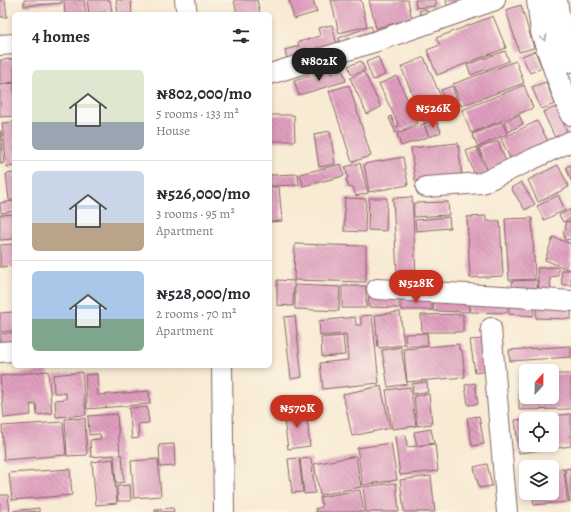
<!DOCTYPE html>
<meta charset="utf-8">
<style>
body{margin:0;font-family:Alegreya,serif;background:#f7f7f7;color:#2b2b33;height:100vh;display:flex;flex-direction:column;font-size:15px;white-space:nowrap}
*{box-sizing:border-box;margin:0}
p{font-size:13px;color:#7c7c81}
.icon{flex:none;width:22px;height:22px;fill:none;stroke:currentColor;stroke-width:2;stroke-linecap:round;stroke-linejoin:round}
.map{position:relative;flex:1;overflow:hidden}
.side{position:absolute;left:12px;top:12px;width:260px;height:356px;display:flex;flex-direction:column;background:#fff;border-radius:6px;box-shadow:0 2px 6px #0003}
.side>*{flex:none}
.needle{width:26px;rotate:22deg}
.fabs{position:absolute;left:519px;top:364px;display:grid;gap:8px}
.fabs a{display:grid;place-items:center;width:40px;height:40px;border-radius:6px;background:#fff;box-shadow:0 2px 6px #0003;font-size:20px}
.price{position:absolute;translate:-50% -34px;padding:0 9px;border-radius:14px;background:#c8321e;color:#fff;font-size:13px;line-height:26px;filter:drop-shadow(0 1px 2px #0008)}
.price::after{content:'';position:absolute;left:50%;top:24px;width:12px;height:9px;margin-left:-6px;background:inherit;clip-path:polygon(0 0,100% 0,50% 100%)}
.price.selected{background:#222;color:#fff}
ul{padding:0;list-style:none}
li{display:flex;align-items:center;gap:12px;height:100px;padding:0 20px}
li+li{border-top:1px solid #e1e1e2}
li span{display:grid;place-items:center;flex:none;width:112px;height:80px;border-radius:6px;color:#555}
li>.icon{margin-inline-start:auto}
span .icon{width:48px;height:48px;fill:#fffc;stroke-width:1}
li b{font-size:17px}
h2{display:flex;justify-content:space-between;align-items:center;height:48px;padding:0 20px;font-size:17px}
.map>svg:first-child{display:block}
.building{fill:url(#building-back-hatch)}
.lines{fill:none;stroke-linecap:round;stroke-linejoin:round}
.minor-casing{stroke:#876666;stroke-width:22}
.major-casing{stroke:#876666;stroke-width:24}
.minor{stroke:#fff;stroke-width:20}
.major{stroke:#fff;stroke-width:22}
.oneway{stroke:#ae9aa0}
</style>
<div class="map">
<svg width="571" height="512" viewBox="0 0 571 512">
<defs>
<pattern id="building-back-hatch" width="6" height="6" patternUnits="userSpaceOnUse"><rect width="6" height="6" fill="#e09fbf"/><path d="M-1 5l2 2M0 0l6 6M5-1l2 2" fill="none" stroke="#b8819b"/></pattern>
</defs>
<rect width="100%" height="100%" fill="#fcf5e5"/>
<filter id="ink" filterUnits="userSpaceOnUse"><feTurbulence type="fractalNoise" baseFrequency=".025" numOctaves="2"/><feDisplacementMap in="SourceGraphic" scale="8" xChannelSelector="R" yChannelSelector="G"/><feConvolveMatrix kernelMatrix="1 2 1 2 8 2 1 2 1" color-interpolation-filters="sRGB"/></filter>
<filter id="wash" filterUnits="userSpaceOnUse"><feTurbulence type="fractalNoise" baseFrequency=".012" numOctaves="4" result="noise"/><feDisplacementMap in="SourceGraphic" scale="16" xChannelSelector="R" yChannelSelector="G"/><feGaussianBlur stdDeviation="0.9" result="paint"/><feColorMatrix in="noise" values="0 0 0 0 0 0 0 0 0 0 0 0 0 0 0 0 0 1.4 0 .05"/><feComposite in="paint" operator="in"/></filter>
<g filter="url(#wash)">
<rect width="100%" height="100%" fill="#f8ead3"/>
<g id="blocks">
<!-- building -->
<path class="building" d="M0,0H5L7,17H0Z
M24,0H62V3L24,6Z
M64,0H84L86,14H65Z
M87,0H110L112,11L89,14Z
M116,0H131L132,14H118Z
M234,0H257L260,14H237Z
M289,0H313L317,12L294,19Z
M331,0H361L367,26L339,33Z
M369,0H408L412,19L376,28Z
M415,0H436V6L416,8Z
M446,0H461L462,4L448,8Z
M521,5L534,48L519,52L506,10Z
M426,9L429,16L422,18L419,11Z
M493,16L506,48L437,75L427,50L440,45L436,38Z
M332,25L337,45L288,65L285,50L299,46L298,42L320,36L318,28Z
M371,26L375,36L342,48L339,38Z
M505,51L509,61L471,75L467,65Z
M535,51L542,68L530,73L522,56Z
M378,57L385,75L373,80L366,62Z
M424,57L448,114L425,124L401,67Z
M14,59V82L0,84V60Z
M361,61L365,70L352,75L348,66Z
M516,61L524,83L461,106L453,84Z
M329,70L331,74L343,71L346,81L299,95L294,81Z
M364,72L381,107L367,114L350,78Z
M397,76L418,123L396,133L389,118L391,116L396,127L399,126L379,84Z
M546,82L555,104L541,109L532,87Z
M14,83V116L0,117V85Z
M349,85L371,156L352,162L329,91Z
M524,85L533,108L471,133L462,110Z
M452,86L457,101L446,104L441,90Z
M556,107L570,138L558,144L543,112Z
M270,115H294L295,141H270Z
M519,115L523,124L508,132L504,122Z
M537,121L550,145L513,164L501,139Z
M14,122V166L7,167L2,123Z
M437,122L441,132L430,137L425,127Z
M502,122L507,134L478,147L472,134Z
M424,124L428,137L401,146L397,134Z
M0,131H1L4,163L0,164Z
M330,131L335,164L319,167L314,134Z
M498,141L507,164L488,171L479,148Z
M458,143L462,176L415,181L411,148Z
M477,147L487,174L476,178L466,151Z
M403,157L408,185L369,192L364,164Z
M360,163L368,193L356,196L353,187L349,188L346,179L348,178L345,167Z
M341,164L344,176L303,186L300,174Z
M558,165L569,187L538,202L528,180Z
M571,165V181L566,167Z
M14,173V200H9L6,174Z
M298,174L299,185L270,186V175Z
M521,182L535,204L525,210L511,188Z
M270,187H279L282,221L270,222Z
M558,195L565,210L544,220L537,206Z
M412,197L416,274H397L393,198Z
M345,198L366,199L365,232L344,231Z
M369,198H387L386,231L368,230Z
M14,201V211L1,213L0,203Z
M448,202L449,215L414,217V203Z
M571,209V218L563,222L559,215Z
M14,214V239L0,240V215Z
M486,216V221H500L503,276L470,278L467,217Z
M449,217L450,228L416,231L415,220Z
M532,218L535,279L509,280L505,219Z
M571,221V239L565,240L563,231L566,230L565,222Z
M553,237L571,244V266L570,270L545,260Z
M14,244V266L0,267V245Z
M295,244L366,246V282L294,280Z
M558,267V276L550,277L551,293H539L537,268Z
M561,270H571V285H562Z
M277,280L294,281L293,306L277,305Z
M537,280L538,293L513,295L512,281Z
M295,285L340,287L339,311L295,309Z
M342,286H366V308H342Z
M369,295H399V308L368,307Z
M401,297L432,298V310H401Z
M434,298L469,300V312L433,311Z
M470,300L507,301V313L470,312Z
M509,302L534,304L533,316L509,314Z
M536,305L571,306V319L536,318Z
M14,312V330L0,332V313Z
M400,312L404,345L378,348L375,315Z
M463,314V332H422L421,315Z
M372,315L379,383L323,389L320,363L348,360L346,334L320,336L319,321L355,317L356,325H361V316Z
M295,316L302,377L291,379L284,317Z
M14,332V347L0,349V334Z
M427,333L428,346H406L405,334Z
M343,336L345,355L322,357L321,338Z
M483,339L487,371L475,373L470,340Z
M459,344V350H462L465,377L407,382L404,349Z
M571,346V357L510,361L509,350Z
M401,347L407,384L388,387L382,350Z
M48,371L52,413L37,415L36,404L30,405L31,415L4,418L0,376Z
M82,372L86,415L56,417L55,400L66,399V393H54L53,375Z
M97,374L98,395L149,391L150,404L87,409L85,375Z
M526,374V397H552V374H571V409L519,410V375Z
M427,382L428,392L413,394L412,384Z
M475,383L478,404L468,405L465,385Z
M381,386L390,428L352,436L343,394Z
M410,387L416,426L392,429L386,390Z
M429,394L432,424L417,426L414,396Z
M147,407L149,423L138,424L139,438L132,439L129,408Z
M306,409L310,446L288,449L283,412Z
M117,414L120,455H122L124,482L116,483L114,455L91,457L90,440L101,439L100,434L89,435L88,416Z
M571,414V446L519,453L515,420L526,419V445H552V419L535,418Z
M479,416L484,444L472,446L467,418Z
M85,418L87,455L67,456L65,419Z
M63,422L66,455L4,460L2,426Z
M431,429L434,443L417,446L414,432Z
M406,435L407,447L435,444L438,471L400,475L395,436Z
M391,443L397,480L363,485L357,448Z
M174,444L175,466L160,467L159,445Z
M356,456L361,487L320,495L314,464Z
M299,458L303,492L292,493L288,459Z
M311,458L315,493L304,494L300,459Z
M113,459L117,503L96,505L92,462Z
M158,459L161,496L134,498L131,461Z
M487,464L492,486L479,488L474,467Z
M571,468V501L569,502L565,469Z
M70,469L72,495L12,500L9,473Z
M564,469L567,502L534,505L533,497L524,498L522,477H526V493H552V470Z
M431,476L435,512H404L400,480Z
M396,483L399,512H366L363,487Z
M130,485L131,501H118L117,486Z
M360,490L364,512H316L315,509L322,507L320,497Z
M0,495H8L10,512H0Z
M39,508V512H13V511Z
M173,508L174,512H155V509Z"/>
</g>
</g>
<g filter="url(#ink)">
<use href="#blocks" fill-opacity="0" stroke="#876666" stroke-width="1"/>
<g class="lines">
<defs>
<path id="minor" d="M185,0L187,14
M0,45L14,44
M270,74L374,42L495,0
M426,187L482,183L571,141
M377,289L517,297L571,301
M491,328L507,512
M0,352L14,351
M222,366L224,512"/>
<path id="major" d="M538,0L542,32L556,73L571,114
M556,0L560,28L571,61"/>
</defs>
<!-- minor casing -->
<use href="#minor" class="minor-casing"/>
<!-- major casing -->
<use href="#major" class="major-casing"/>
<!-- minor -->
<use href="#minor" class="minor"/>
<!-- major -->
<use href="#major" class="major"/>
</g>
<!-- one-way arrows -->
<defs><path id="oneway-chevron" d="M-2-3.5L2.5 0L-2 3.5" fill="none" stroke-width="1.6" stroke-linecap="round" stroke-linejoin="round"/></defs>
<use class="oneway" href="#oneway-chevron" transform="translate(544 38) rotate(72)"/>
</g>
</svg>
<div class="fabs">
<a><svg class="needle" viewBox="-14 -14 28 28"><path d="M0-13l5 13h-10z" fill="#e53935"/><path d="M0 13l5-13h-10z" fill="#7c7c81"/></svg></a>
<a><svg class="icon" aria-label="locate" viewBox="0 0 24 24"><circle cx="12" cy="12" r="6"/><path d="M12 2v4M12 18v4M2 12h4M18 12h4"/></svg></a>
<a><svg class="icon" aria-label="layers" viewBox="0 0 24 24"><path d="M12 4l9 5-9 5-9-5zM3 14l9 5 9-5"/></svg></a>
</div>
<b class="price selected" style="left:319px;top:82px">₦802K</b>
<b class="price" style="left:433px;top:129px">₦526K</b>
<b class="price" style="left:416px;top:304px">₦528K</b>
<b class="price" style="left:297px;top:429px">₦570K</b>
<section class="side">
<h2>4 homes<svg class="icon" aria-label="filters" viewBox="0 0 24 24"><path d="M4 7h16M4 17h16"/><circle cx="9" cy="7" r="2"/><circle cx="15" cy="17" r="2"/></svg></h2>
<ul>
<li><span style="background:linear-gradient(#dfe7d0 65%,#9aa5b1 0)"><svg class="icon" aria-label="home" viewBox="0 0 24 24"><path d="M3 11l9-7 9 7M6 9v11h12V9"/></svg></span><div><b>₦802,000/mo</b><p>5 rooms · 133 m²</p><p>House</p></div></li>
<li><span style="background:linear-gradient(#c9d6e8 65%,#b9a48a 0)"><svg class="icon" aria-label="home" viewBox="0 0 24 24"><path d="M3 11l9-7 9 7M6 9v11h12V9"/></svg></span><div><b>₦526,000/mo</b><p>3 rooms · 95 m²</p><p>Apartment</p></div></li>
<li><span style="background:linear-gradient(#a9c7e8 60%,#7fa58c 0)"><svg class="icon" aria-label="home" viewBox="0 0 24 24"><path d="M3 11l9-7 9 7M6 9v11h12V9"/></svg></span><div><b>₦528,000/mo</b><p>2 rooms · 70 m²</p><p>Apartment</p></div></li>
</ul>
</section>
</div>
